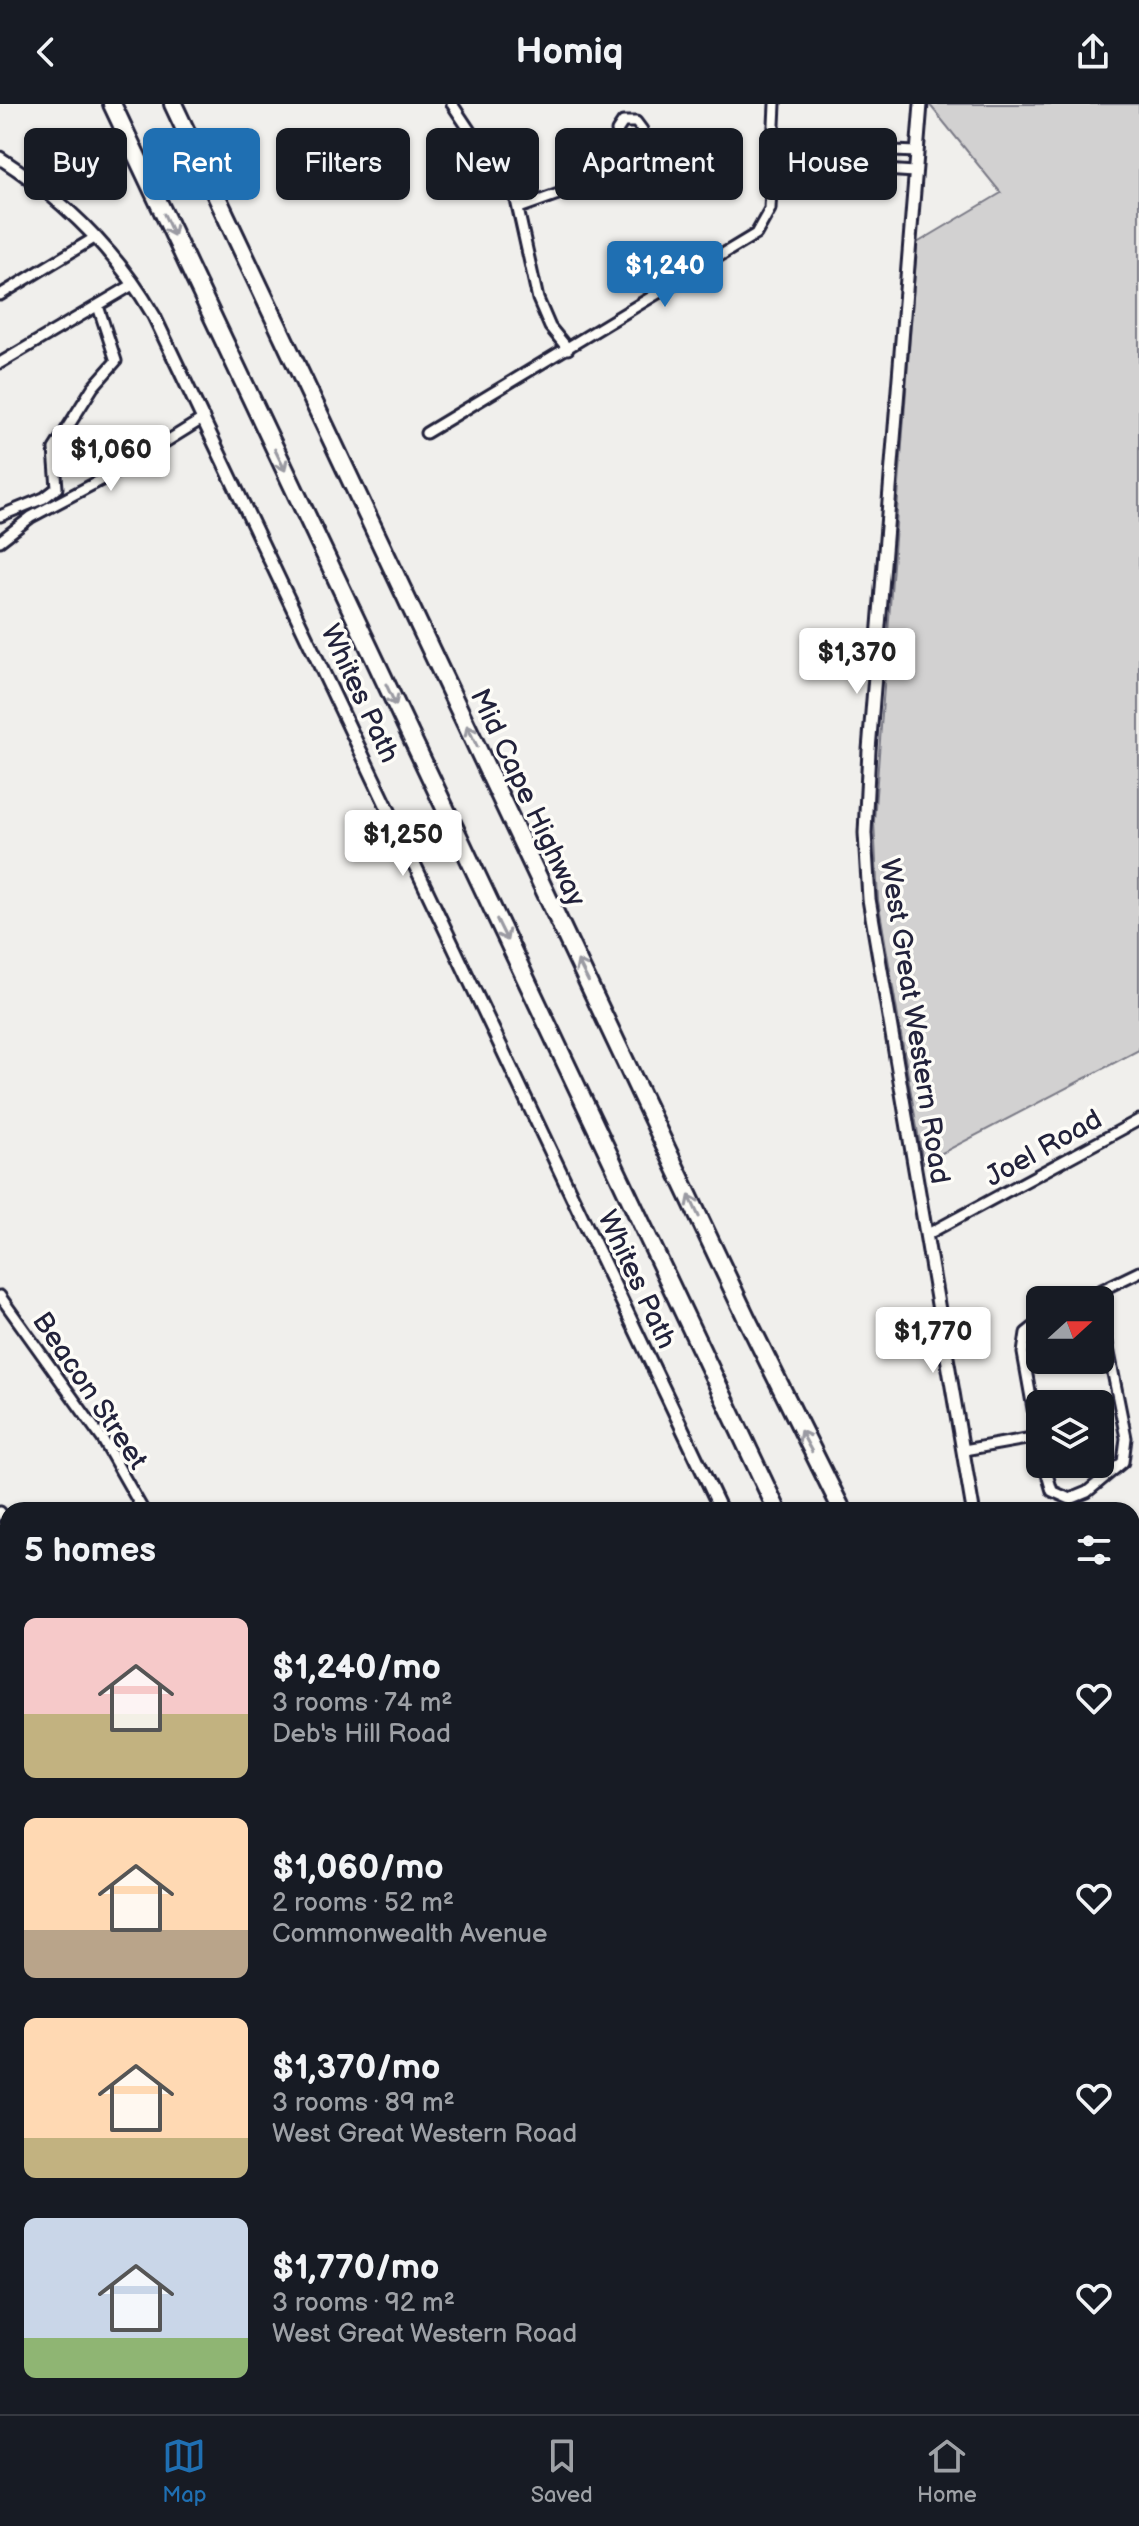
<!DOCTYPE html>
<meta charset="utf-8">
<style>
body{margin:0;font-family:"Balsamiq Sans",sans-serif;background:#242831;color:#f1f3f6;height:100vh;display:flex;flex-direction:column;font-size:30px;white-space:nowrap}
*{box-sizing:border-box;margin:0}
p{font-size:26px;color:#9ea1a6}
.icon{flex:none;width:44px;height:44px;fill:none;stroke:currentColor;stroke-width:2;stroke-linecap:round;stroke-linejoin:round}
.map{position:relative;flex:1;overflow:hidden}
.drawer{position:absolute;left:0px;top:1398px;width:1140px;height:912px;display:flex;flex-direction:column;background:#171b24;border-radius:24px 24px 0 0;box-shadow:0 2px 6px #0004}
.drawer>*{flex:none}
.hud{position:absolute;left:24px;top:24px;width:1092px;height:72px;display:flex;gap:16px}
.needle{width:52px;rotate:69deg}
.buttons{position:absolute;left:1026px;top:1182px;display:grid;gap:16px}
.buttons a{display:grid;place-items:center;width:88px;height:88px;border-radius:12px;background:#171b24;box-shadow:0 2px 6px #0004;font-size:40px}
.price{position:absolute;translate:-50% -68px;padding:0 18px;border-radius:8px;background:#fff;color:#222;font-size:26px;line-height:52px;filter:drop-shadow(0 2px 4px #0008)}
.price::after{content:'';position:absolute;left:50%;top:48px;width:24px;height:18px;margin-left:-12px;background:inherit;clip-path:polygon(0 0,100% 0,50% 100%)}
.price.selected{background:#1f6fb2;color:#fff}
ul{padding:0;list-style:none}
li{display:flex;align-items:center;gap:24px;height:200px;padding:0 24px}
li span{display:grid;place-items:center;flex:none;width:224px;height:160px;border-radius:12px;color:#555}
li>.icon{margin-inline-start:auto}
span .icon{width:96px;height:96px;fill:#fffc;stroke-width:1}
li b{font-size:34px}
h2{display:flex;justify-content:space-between;align-items:center;height:96px;padding:0 24px;font-size:34px}
.chip{padding:0 28px;border-radius:12px;background:#171b24;box-shadow:0 2px 6px #0004;font-size:28px;line-height:72px}
.chip.selected{background:#1f6fb2;color:#fff}
header{display:flex;justify-content:space-between;align-items:center;height:104px;padding:0 24px;background:#171b24;font-size:36px;font-weight:700}
.dock{display:flex;justify-content:space-around;align-items:center;height:112px;border-top:2px solid #363941;background:#171b24;font-size:22px;color:#9ea1a6}
.dock a{display:grid;justify-items:center;gap:4px}
.dock .selected{color:#1f6fb2}
.map>svg:first-child{display:block}
.green{fill:#d2d1d1;stroke:#7a7a86;stroke-width:2}
.lines{fill:none;stroke-linecap:round;stroke-linejoin:round}
.minor-casing{stroke:#22223b;stroke-width:15}
.tertiary-casing{stroke:#22223b;stroke-width:17}
.motorway-casing{stroke:#22223b;stroke-width:22}
.minor{stroke:#fdfcf7;stroke-width:9}
.tertiary{stroke:#fdfcf7;stroke-width:11}
.motorway{stroke:#fdfcf7;stroke-width:16}
.oneway{stroke:#9a9aa2}
.labels{text-anchor:middle;stroke-width:7;stroke-linejoin:round;paint-order:stroke}
.street-label{font-size:28px;fill:#22223b;stroke:#fdfcf7}
</style>
<header><svg class="icon" aria-label="back" viewBox="0 0 24 24"><path d="M15 5l-7 7 7 7"/></svg>Homiq<svg class="icon" aria-label="share" viewBox="0 0 24 24"><path d="M12 15V3M7 8l5-5 5 5M5 13v7h14v-7"/></svg></header>
<div class="map">
<svg width="1139" height="2310" viewBox="0 0 1139 2310">
<rect width="100%" height="100%" fill="#f0efec"/>
<filter id="ink" filterUnits="userSpaceOnUse"><feTurbulence type="fractalNoise" baseFrequency=".0125" numOctaves="2"/><feDisplacementMap in="SourceGraphic" scale="16" xChannelSelector="R" yChannelSelector="G"/><feConvolveMatrix kernelMatrix="1 2 1 2 8 2 1 2 1" color-interpolation-filters="sRGB"/></filter>
<g filter="url(#ink)">
<!-- green -->
<path class="green" d="M929,0H1139V946L923,1059L878,796L874,717L917,139L1001,89Z"/>
<g class="lines">
<defs>
<path id="minor" d="M452,0L516,96L538,195L550,223L568,245
M775,42L917,48
M773,59L915,68
M519,104L578,83L592,73L619,36L617,27L623,18H636L642,26L641,36L633,42L619,36
M0,191L96,133
M0,259L134,180
M426,329L756,130L770,105L775,0
M0,412L44,394L57,384L54,345L93,283L116,257L98,202
M0,437L31,413L122,365L204,314
M926,1131L1139,1016
M0,1192L103,1336L143,1406
M1081,1196L1139,1168
M964,1346L1038,1333L1023,1249L1026,1229L1040,1218
M1044,1360L1052,1387L1070,1395L1087,1388L1123,1358L1126,1334L1100,1204
M0,1408L8,1419
M0,1567L8,1561
M6,1809L8,1812
M0,1926L8,1914
M0,2112L8,2102
M0,2270L8,2262
M551,2302V2310
M195,2310L206,2302"/>
<path id="tertiary" d="M921,0L869,646L865,729L869,795L973,1406
M0,54C63,95 116,146 154,212L721,1406
M1132,1701L1139,1709
M1132,2275L1139,2290"/>
<path id="motorway" d="M112,0L777,1406
M173,0L746,1213L842,1406
M1132,2028L1139,2043
M1132,2155L1139,2169"/>
</defs>
<!-- minor casing -->
<use href="#minor" class="minor-casing"/>
<!-- tertiary casing -->
<use href="#tertiary" class="tertiary-casing"/>
<!-- motorway casing -->
<use href="#motorway" class="motorway-casing"/>
<!-- minor -->
<use href="#minor" class="minor"/>
<!-- tertiary -->
<use href="#tertiary" class="tertiary"/>
<!-- motorway -->
<use href="#motorway" class="motorway"/>
</g>
<!-- one-way arrows -->
<defs><path id="oneway-shaft" d="M-6 0H5M1.5-3L5.5 0L1.5 3" fill="none" stroke-width="1.6" stroke-linecap="round" stroke-linejoin="round" transform="scale(2)"/></defs>
<g class="oneway">
<use href="#oneway-shaft" transform="translate(169 121) rotate(65)"/>
<use href="#oneway-shaft" transform="translate(280 356) rotate(64)"/>
<use href="#oneway-shaft" transform="translate(391 591) rotate(65)"/>
<use href="#oneway-shaft" transform="translate(472 632) rotate(-116)"/>
<use href="#oneway-shaft" transform="translate(502 826) rotate(64)"/>
<use href="#oneway-shaft" transform="translate(583 867) rotate(-117)"/>
<use href="#oneway-shaft" transform="translate(694 1102) rotate(-115)"/>
<use href="#oneway-shaft" transform="translate(806 1337) rotate(-118)"/>
</g>
</g>
<g class="labels">
<!-- street labels -->
<g class="street-label">
<text transform="translate(361 589) rotate(65)" y="10">Whites Path</text>
<text transform="translate(529 693) rotate(65)" y="10">Mid Cape Highway</text>
<text transform="translate(916 917) rotate(81)" y="10">West Great Western Road</text>
<text transform="translate(1043 1043) rotate(-29)" y="10">Joel Road</text>
<text transform="translate(638 1175) rotate(65)" y="10">Whites Path</text>
<text transform="translate(91 1286) rotate(56)" y="10">Beacon Street</text>
</g>
</g>
</svg>
<div class="buttons">
<a><svg class="needle" viewBox="-14 -14 28 28"><path d="M0-13l5 13h-10z" fill="#e53935"/><path d="M0 13l5-13h-10z" fill="#9ea1a6"/></svg></a>
<a><svg class="icon" aria-label="layers" viewBox="0 0 24 24"><path d="M12 4l9 5-9 5-9-5zM3 14l9 5 9-5"/></svg></a>
</div>
<b class="price selected" style="left:665px;top:205px">$1,240</b>
<b class="price" style="left:111px;top:389px">$1,060</b>
<b class="price" style="left:857px;top:592px">$1,370</b>
<b class="price" style="left:403px;top:774px">$1,250</b>
<b class="price" style="left:933px;top:1271px">$1,770</b>
<div class="hud">
<a class="chip">Buy</a>
<a class="chip selected">Rent</a>
<a class="chip">Filters</a>
<a class="chip">New</a>
<a class="chip">Apartment</a>
<a class="chip">House</a>
</div>
<section class="drawer">
<h2>5 homes<svg class="icon" aria-label="filters" viewBox="0 0 24 24"><path d="M4 7h16M4 17h16"/><circle cx="9" cy="7" r="2"/><circle cx="15" cy="17" r="2"/></svg></h2>
<ul>
<li><span style="background:linear-gradient(#f6c9c9 60%,#c2b280 0)"><svg class="icon" aria-label="home" viewBox="0 0 24 24"><path d="M3 11l9-7 9 7M6 9v11h12V9"/></svg></span><div><b>$1,240/mo</b><p>3 rooms · 74 m²</p><p>Deb's Hill Road</p></div><svg class="icon" aria-label="heart" viewBox="0 0 24 24"><path d="M12 20l-8-8c-3-5 5-10 8-4 3-6 11-1 8 4z"/></svg></li>
<li><span style="background:linear-gradient(#ffd9b3 70%,#b9a48a 0)"><svg class="icon" aria-label="home" viewBox="0 0 24 24"><path d="M3 11l9-7 9 7M6 9v11h12V9"/></svg></span><div><b>$1,060/mo</b><p>2 rooms · 52 m²</p><p>Commonwealth Avenue</p></div><svg class="icon" aria-label="heart" viewBox="0 0 24 24"><path d="M12 20l-8-8c-3-5 5-10 8-4 3-6 11-1 8 4z"/></svg></li>
<li><span style="background:linear-gradient(#ffd9b3 75%,#c2b280 0)"><svg class="icon" aria-label="home" viewBox="0 0 24 24"><path d="M3 11l9-7 9 7M6 9v11h12V9"/></svg></span><div><b>$1,370/mo</b><p>3 rooms · 89 m²</p><p>West Great Western Road</p></div><svg class="icon" aria-label="heart" viewBox="0 0 24 24"><path d="M12 20l-8-8c-3-5 5-10 8-4 3-6 11-1 8 4z"/></svg></li>
<li><span style="background:linear-gradient(#c9d6e8 75%,#8fb573 0)"><svg class="icon" aria-label="home" viewBox="0 0 24 24"><path d="M3 11l9-7 9 7M6 9v11h12V9"/></svg></span><div><b>$1,770/mo</b><p>3 rooms · 92 m²</p><p>West Great Western Road</p></div><svg class="icon" aria-label="heart" viewBox="0 0 24 24"><path d="M12 20l-8-8c-3-5 5-10 8-4 3-6 11-1 8 4z"/></svg></li>
</ul>
</section>
</div>
<nav class="dock">
<a class="selected"><svg class="icon" aria-label="map" viewBox="0 0 24 24"><path d="M3 6l6-2 6 2 6-2v14l-6 2-6-2-6 2zM9 4v14M15 6v14"/></svg>Map</a>
<a><svg class="icon" aria-label="saved" viewBox="0 0 24 24"><path d="M7 4h10v16l-5-4-5 4z"/></svg>Saved</a>
<a><svg class="icon" aria-label="home" viewBox="0 0 24 24"><path d="M3 11l9-7 9 7M6 9v11h12V9"/></svg>Home</a>
</nav>
